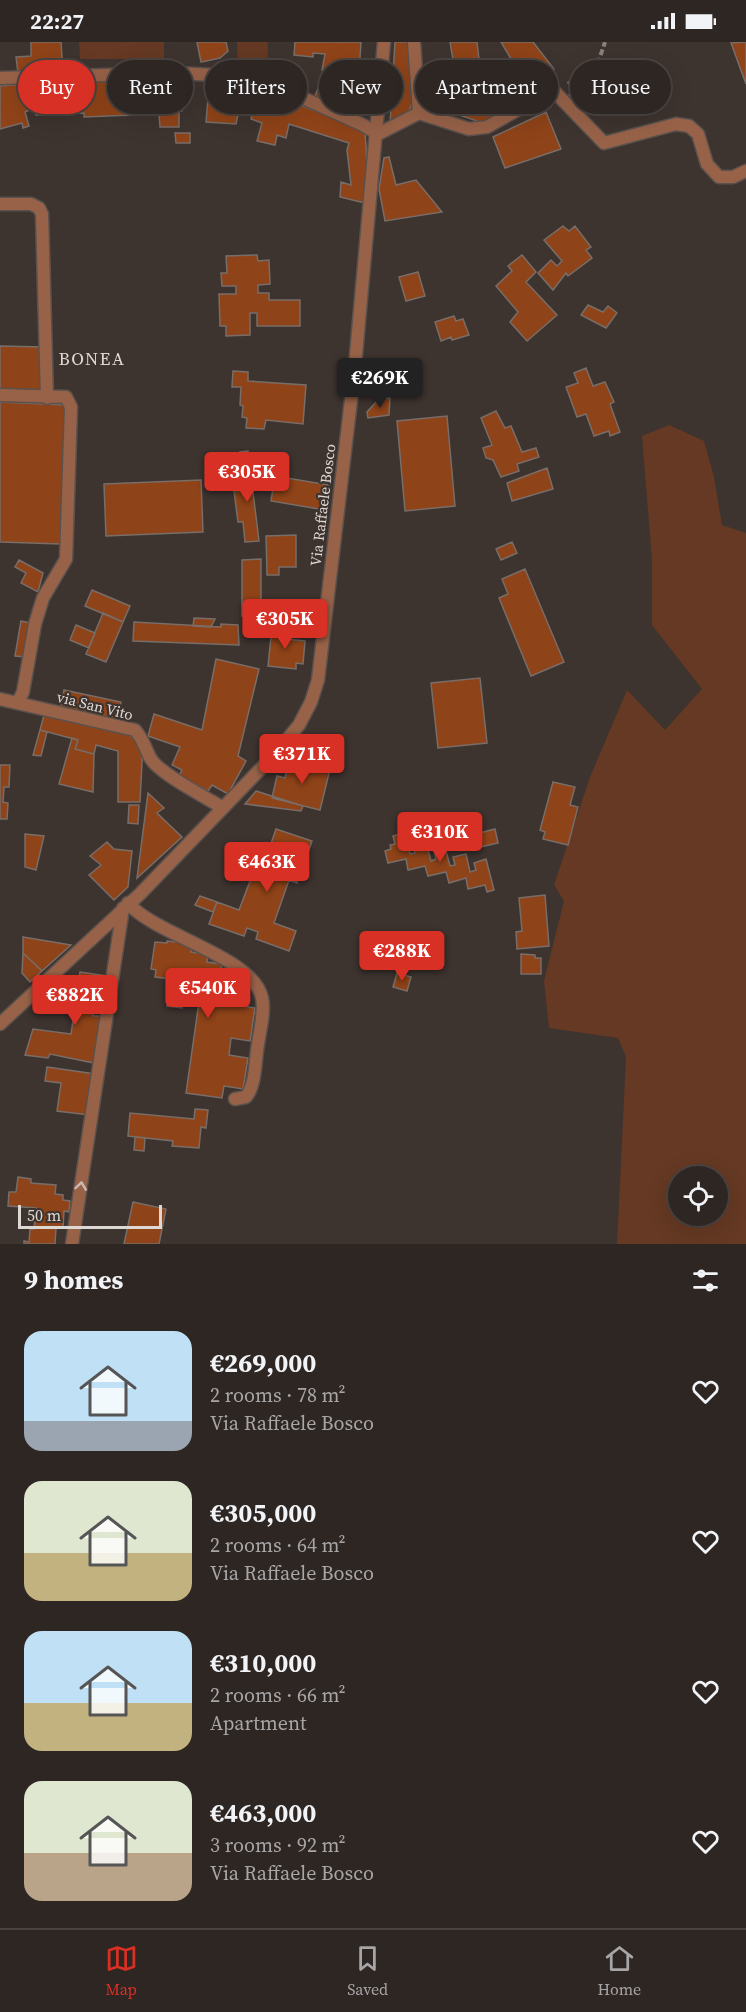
<!DOCTYPE html>
<meta charset="utf-8">
<style>
body{margin:0;font-family:"Source Serif 4",serif;background:#3a3230;color:#f1f3f6;height:100vh;display:flex;flex-direction:column;font-size:22px;white-space:nowrap}
*{box-sizing:border-box;margin:0}
p{font-size:20px;color:#a7a5a6}
.icon{flex:none;width:33px;height:33px;fill:none;stroke:currentColor;stroke-width:2;stroke-linecap:round;stroke-linejoin:round}
.map{position:relative;height:1202px;overflow:hidden}
.drawer{display:flex;flex-direction:column;background:#2e2623;flex:1}
.drawer>*{flex:none}
.guide{position:absolute;left:18px;top:18px;width:711px;height:54px;display:flex;gap:12px}
.buttons{position:absolute;left:668px;top:1124px;display:grid;gap:12px}
.buttons a{display:grid;place-items:center;width:60px;height:60px;border-radius:50%;background:#2e2623;box-shadow:0 6px 24px #0002,0 0 0 2px #494341;font-size:30px}
.scale{position:absolute;left:18px;bottom:15px;width:144px;box-sizing:border-box;padding-left:6px;border:3px solid #ded8d5;border-top:0;font-size:16px;line-height:21px;white-space:nowrap;color:#ded8d5;-webkit-text-stroke:4px #3d332f;paint-order:stroke}
.price{position:absolute;translate:-50% -51px;padding:0 14px;border-radius:6px;background:#d93025;color:#fff;font-size:20px;line-height:39px;filter:drop-shadow(0 2px 3px #0008)}
.price::after{content:'';position:absolute;left:50%;top:36px;width:18px;height:14px;margin-left:-9px;background:inherit;clip-path:polygon(0 0,100% 0,50% 100%)}
.price.selected{background:#222;color:#fff}
ul{padding:0;list-style:none}
li{display:flex;align-items:center;gap:18px;height:150px;padding:0 24px}
li span{display:grid;place-items:center;flex:none;width:168px;height:120px;border-radius:18px;color:#555}
li>.icon{margin-inline-start:auto}
span .icon{width:72px;height:72px;fill:#fffc;stroke-width:1}
li b{font-size:26px}
h2{display:flex;justify-content:space-between;align-items:center;height:72px;padding:0 24px;font-size:26px}
.pill{padding:0 21px;border-radius:27px;background:#2e2623;box-shadow:0 6px 24px #0002,0 0 0 2px #494341;font-size:21px;line-height:54px}
.pill.selected{background:#d93025;color:#fff}
.status{display:flex;justify-content:space-between;align-items:center;height:42px;padding:0 30px;background:#2e2623;direction:ltr}
.status svg{height:16px;fill:currentColor}
.dock{display:flex;justify-content:space-around;align-items:center;height:84px;border-top:2px solid #494341;background:#2e2623;font-size:16px;color:#a7a5a6}
.dock a{display:grid;justify-items:center;gap:3px}
.dock .selected{color:#d93025}
.map>svg:first-child{display:block}
.green{fill:#653923;fill-rule:evenodd}
.building{fill:#8f4318;stroke:#786d68;stroke-width:1.5}
.lines{fill:none;stroke-linecap:round;stroke-linejoin:round}
.service-casing{stroke:#5a514d;stroke-width:15}
.minor-casing{stroke:#5a514d;stroke-width:15}
.tertiary-casing{stroke:#5a514d;stroke-width:15}
.path{stroke:#89817e;stroke-width:4;stroke-dasharray:6 3;stroke-linecap:butt}
.service{stroke:#976248;stroke-width:12}
.minor{stroke:#976248;stroke-width:12}
.tertiary{stroke:#976248;stroke-width:12}
.oneway{stroke:#ccbab2}
.labels{text-anchor:middle;stroke-width:4.5;stroke-linejoin:round;paint-order:stroke}
.street-label{font-size:15px;fill:#ded8d5;stroke:#3d332f}
.quarter-label{font-size:18px;letter-spacing:1.5px;fill:#ded8d5;stroke:#3d332f}
</style>
<div class="status"><b>22:27</b><svg viewBox="0 0 49 12"><path d="M0 12V9h3v3zM5 12V6h3v6zM10 12V3h3v9zM15 12V0h3v12zM26 1h20v11H26zM47 4h2v5h-2z"/></svg></div>
<div class="map">
<svg width="746" height="1202" viewBox="0 0 746 1202">
<rect width="100%" height="100%" fill="#3d332f"/>
<!-- green -->
<path class="green" d="M79,0H164V17H80Z
M237,0H268L267,35L238,29Z
M669,383L704,399L714,435L722,483L746,491V1202H617L626,1015L618,996L549,986L544,939L564,859L554,843L590,735L627,648L665,688L702,647L652,583V518L642,394ZM678,1134H717V1173H678Z"/>
<!-- building -->
<path class="building" d="M31,0H61L63,28L18,31L16,15L31,14Z
M197,0H226L228,9L220,16L201,20Z
M295,0H361L359,32L322,28L325,12L313,11V15L294,13Z
M395,0H410L412,61L407,74L390,82Z
M450,0H477L479,17L493,36L514,22L501,0H533L554,27L543,35L525,40L506,55L511,62L483,81L426,62L425,38L456,35Z
M746,0V42L731,1Z
M590,33H603V47H590Z
M183,37L182,69H179V85H160L159,72L84,75V71L36,73V65L25,70L29,84L23,86L22,81L0,87V44L34,41Z
M330,43L367,54L362,73L345,69L315,54L319,44L328,47Z
M209,44L248,47L246,68H239L236,82L206,80Z
M258,47L303,59L300,63L365,88L368,142L365,161L340,155L341,140L351,143L347,108L349,101L289,82L286,96L277,93L275,103L257,99L262,81L251,77Z
M574,49L582,59L573,68L564,57Z
M546,70L561,107L505,126L493,95Z
M175,91H190V101H176Z
M389,115L396,143L416,138L442,170L385,179L379,147L384,116Z
M563,184L569,189L575,184L591,205L586,208L592,216L568,234L566,231L553,248L538,231L551,218L557,224L562,219L544,198Z
M257,213L258,219L269,218L270,242L258,243V251H269V258H300V284H257V271H250V293L226,294V284H220L219,252H236V244H222L221,231H227L226,214Z
M522,213L536,230L526,240L557,273L527,299L510,280L518,270L496,244L512,229L508,224Z
M418,230L425,254L406,259L399,235Z
M588,263L603,270L608,264L617,271L606,286L581,273Z
M454,274L456,279L463,277L469,293L452,298L451,295L441,299L435,280Z
M0,304L44,305L41,352L0,351Z
M369,320L389,322L387,339L367,338Z
M392,326L399,327L398,340H390Z
M586,326L593,344L605,340L614,360L610,362L620,390L610,394L609,389L594,394L586,372L577,375L566,345L578,341L574,331Z
M233,329L248,330V339L306,343L303,382L266,378L264,387L246,386L247,376L242,375L243,364L240,363L241,345H232Z
M390,356L389,373L368,376L367,370L379,357Z
M0,360L66,363L60,502L0,500Z
M496,369L505,386L511,384L522,410L536,406L539,415L517,422L519,429L501,435L493,418L486,416L483,406L492,403L481,376Z
M447,374L455,464L405,469L397,379Z
M248,409L259,499L245,500L243,480H238L234,449L245,448L240,410Z
M547,426L553,447L512,459L507,441Z
M275,434L329,443L325,468L271,459Z
M201,438L203,490L106,494L104,442Z
M296,493V525H279V533H267L266,494Z
M512,500L517,511L501,518L496,507Z
M261,517V574H242V518Z
M19,518L43,531L38,550L21,541L26,531L15,525Z
M525,527L564,620L531,634L499,556L508,552L502,537Z
M92,548L130,564L123,580L85,564Z
M103,571L123,580L106,620L86,612Z
M194,576L215,577L211,585L193,584Z
M21,579L31,581L25,615L15,614Z
M134,580L221,585V582L238,583L239,603L133,599Z
M76,583L95,591L89,606L70,598Z
M272,585L286,586L285,597L305,599L303,622L296,621V627L268,624Z
M216,617L259,627L238,714L246,719L228,752L212,743L208,749L179,734L182,728L172,723L180,705L148,694L154,672L202,688Z
M480,636L487,701L438,706L431,641Z
M64,648L121,660L118,677L60,668Z
M44,673L54,674L129,693L143,701L140,760H118V709L96,703L94,712L75,707L78,698L40,688Z
M40,688L47,690L41,714L33,713Z
M72,696L78,698L75,707L94,712L93,750L59,742Z
M290,717L330,727L320,768L272,756L277,734L285,736Z
M0,723H10L9,745H4L3,760L8,761L7,777H0Z
M553,740L575,745L570,763L578,765L568,803L543,797L545,790L540,788Z
M256,749L303,764L301,769L245,762Z
M148,751L164,766L157,771L182,795L137,836Z
M129,763H139L138,782L128,781Z
M276,787L312,799L297,841L289,838L274,881L296,889L289,909L256,897L258,890L247,886L244,894L209,882L217,860L239,868L255,826L262,828Z
M495,787L498,801L467,808L464,795Z
M405,791L410,812L415,811L413,801L425,797L431,819L436,817L434,808L445,805L450,824L455,823L453,815L466,812L470,830L476,828L474,821L486,817L494,848L487,850L485,843L468,847L466,836L449,841L446,830L428,834L425,824L408,828L406,817L388,821L385,809L391,807L390,803L395,802L393,794Z
M25,792L44,794L36,828L25,825Z
M107,800L114,807L132,809L128,845L114,858L89,833L101,823L90,814Z
M545,853L549,904L517,907L516,890L522,889L519,856Z
M200,854L217,860L213,870L195,863Z
M23,895L71,903L42,929L23,911Z
M167,899L192,902L191,910L208,912L207,920L222,922L218,944L226,945L225,952L238,954L237,963L255,966L250,999L231,996L229,1013L248,1016L243,1047L224,1044L222,1056L186,1051L200,953L180,950L181,938L155,935L156,928L151,927L155,900L167,901Z
M23,911L42,929L30,940L22,931Z
M521,912L535,913V916H541V932H521Z
M80,930L107,934L104,956L96,955L93,974H101L94,1021L50,1012L48,1016L25,1013L33,987L71,992Z
M397,931L411,935L407,949L393,945Z
M168,953L183,955L182,966L167,964Z
M47,1025L95,1032L89,1073L57,1069L61,1041L45,1039Z
M195,1067L208,1068L206,1086L201,1085L199,1106L172,1104L173,1099L128,1094L130,1071L194,1077Z
M135,1095L145,1096L144,1109L134,1108Z
M18,1135L31,1137V1141L56,1143L55,1152L63,1153V1158L70,1159L69,1170L64,1169L63,1186H56L55,1202H24V1199L29,1200L30,1187H34L36,1166L8,1164L9,1150H16Z
M133,1160L166,1167L159,1202H124Z"/>
<g class="lines">
<defs>
<path id="service" d="M0,162H31L39,166L42,172L47,356
M0,353L66,355L71,365L66,517L43,556L35,582L23,650L18,660
M128,861C156,894 253,914 262,956C265,969 260,988 258,1002C255,1018 256,1043 246,1055L235,1057"/>
<path id="minor" d="M414,0L419,71
M0,36L177,31L232,34L292,51L363,83L378,92L419,71L469,87L487,85L553,48L604,101L676,82L689,84L698,92L707,122L719,135H733L746,129
M0,657L135,688C144,698 145,707 151,717C160,732 207,756 223,766
M72,1202L123,866"/>
<path id="tertiary" d="M0,982L140,852L273,714L299,683L311,660L318,638L355,324L384,0"/>
</defs>
<!-- service casing -->
<use href="#service" class="service-casing"/>
<!-- minor casing -->
<use href="#minor" class="minor-casing"/>
<!-- tertiary casing -->
<use href="#tertiary" class="tertiary-casing"/>
<!-- path -->
<path class="path" d="M568,42L598,21L605,0"/>
<!-- service -->
<use href="#service" class="service"/>
<!-- minor -->
<use href="#minor" class="minor"/>
<!-- tertiary -->
<use href="#tertiary" class="tertiary"/>
</g>
<!-- one-way arrows -->
<defs><path id="oneway-chevron" d="M-2-3.5L2.5 0L-2 3.5" fill="none" stroke-width="1.6" stroke-linecap="round" stroke-linejoin="round" transform="scale(1.5)"/></defs>
<use class="oneway" href="#oneway-chevron" transform="translate(81 1144) rotate(-82)"/>
<g class="labels">
<!-- street labels -->
<g class="street-label">
<text transform="translate(323 463) rotate(-83)" y="5">Via Raffaele Bosco</text>
<text transform="translate(95 664) rotate(14)" y="5">via San Vito</text>
</g>
<!-- quarter labels -->
<g class="quarter-label">
<text x="92" y="323">BONEA</text>
</g>
</g>
</svg>
<div class="buttons">
<a><svg class="icon" aria-label="locate" viewBox="0 0 24 24"><circle cx="12" cy="12" r="6"/><path d="M12 2v4M12 18v4M2 12h4M18 12h4"/></svg></a>
</div>
<div class="scale">50 m</div>
<b class="price selected" style="left:380px;top:367px">€269K</b>
<b class="price" style="left:247px;top:461px">€305K</b>
<b class="price" style="left:285px;top:608px">€305K</b>
<b class="price" style="left:302px;top:743px">€371K</b>
<b class="price" style="left:440px;top:821px">€310K</b>
<b class="price" style="left:267px;top:851px">€463K</b>
<b class="price" style="left:402px;top:940px">€288K</b>
<b class="price" style="left:208px;top:977px">€540K</b>
<b class="price" style="left:75px;top:984px">€882K</b>
<div class="guide">
<a class="pill selected">Buy</a>
<a class="pill">Rent</a>
<a class="pill">Filters</a>
<a class="pill">New</a>
<a class="pill">Apartment</a>
<a class="pill">House</a>
</div>
</div>
<section class="drawer">
<h2>9 homes<svg class="icon" aria-label="filters" viewBox="0 0 24 24"><path d="M4 7h16M4 17h16"/><circle cx="9" cy="7" r="2"/><circle cx="15" cy="17" r="2"/></svg></h2>
<ul>
<li><span style="background:linear-gradient(#bfe0f5 75%,#9aa5b1 0)"><svg class="icon" aria-label="home" viewBox="0 0 24 24"><path d="M3 11l9-7 9 7M6 9v11h12V9"/></svg></span><div><b>€269,000</b><p>2 rooms · 78 m²</p><p>Via Raffaele Bosco</p></div><svg class="icon" aria-label="heart" viewBox="0 0 24 24"><path d="M12 20l-8-8c-3-5 5-10 8-4 3-6 11-1 8 4z"/></svg></li>
<li><span style="background:linear-gradient(#dfe7d0 60%,#c2b280 0)"><svg class="icon" aria-label="home" viewBox="0 0 24 24"><path d="M3 11l9-7 9 7M6 9v11h12V9"/></svg></span><div><b>€305,000</b><p>2 rooms · 64 m²</p><p>Via Raffaele Bosco</p></div><svg class="icon" aria-label="heart" viewBox="0 0 24 24"><path d="M12 20l-8-8c-3-5 5-10 8-4 3-6 11-1 8 4z"/></svg></li>
<li><span style="background:linear-gradient(#bfe0f5 60%,#c2b280 0)"><svg class="icon" aria-label="home" viewBox="0 0 24 24"><path d="M3 11l9-7 9 7M6 9v11h12V9"/></svg></span><div><b>€310,000</b><p>2 rooms · 66 m²</p><p>Apartment</p></div><svg class="icon" aria-label="heart" viewBox="0 0 24 24"><path d="M12 20l-8-8c-3-5 5-10 8-4 3-6 11-1 8 4z"/></svg></li>
<li><span style="background:linear-gradient(#dfe7d0 60%,#b9a48a 0)"><svg class="icon" aria-label="home" viewBox="0 0 24 24"><path d="M3 11l9-7 9 7M6 9v11h12V9"/></svg></span><div><b>€463,000</b><p>3 rooms · 92 m²</p><p>Via Raffaele Bosco</p></div><svg class="icon" aria-label="heart" viewBox="0 0 24 24"><path d="M12 20l-8-8c-3-5 5-10 8-4 3-6 11-1 8 4z"/></svg></li>
</ul>
</section>
<nav class="dock">
<a class="selected"><svg class="icon" aria-label="map" viewBox="0 0 24 24"><path d="M3 6l6-2 6 2 6-2v14l-6 2-6-2-6 2zM9 4v14M15 6v14"/></svg>Map</a>
<a><svg class="icon" aria-label="saved" viewBox="0 0 24 24"><path d="M7 4h10v16l-5-4-5 4z"/></svg>Saved</a>
<a><svg class="icon" aria-label="home" viewBox="0 0 24 24"><path d="M3 11l9-7 9 7M6 9v11h12V9"/></svg>Home</a>
</nav>
